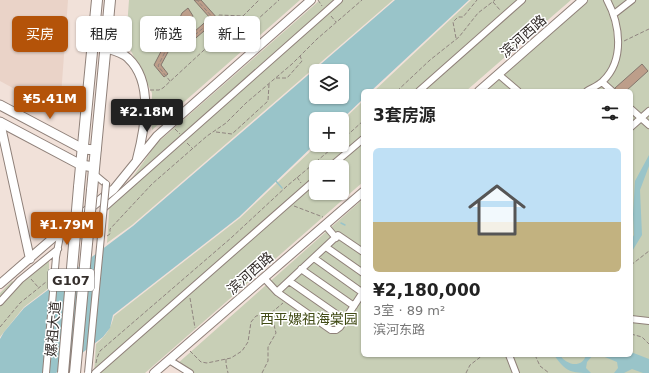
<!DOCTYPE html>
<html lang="zh">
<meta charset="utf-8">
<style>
body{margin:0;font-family:"DejaVu Sans","Noto Sans SC",sans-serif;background:#f6f6f6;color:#222;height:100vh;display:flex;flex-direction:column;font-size:15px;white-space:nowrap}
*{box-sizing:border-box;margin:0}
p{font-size:13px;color:#767676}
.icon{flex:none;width:22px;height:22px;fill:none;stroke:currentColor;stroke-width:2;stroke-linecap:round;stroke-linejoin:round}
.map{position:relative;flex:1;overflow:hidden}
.sheet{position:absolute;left:361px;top:89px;width:272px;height:268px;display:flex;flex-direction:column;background:#fff;border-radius:6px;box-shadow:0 1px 3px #0004}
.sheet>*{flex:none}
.hud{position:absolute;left:12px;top:16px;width:289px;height:36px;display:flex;gap:8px}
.tools{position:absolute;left:309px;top:64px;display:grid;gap:8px}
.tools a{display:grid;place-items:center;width:40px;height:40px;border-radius:6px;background:#fff;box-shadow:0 1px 3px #0004;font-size:20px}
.price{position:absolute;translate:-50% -34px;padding:0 9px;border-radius:4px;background:#b45309;color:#fff;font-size:13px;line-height:26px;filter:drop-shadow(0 1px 2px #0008)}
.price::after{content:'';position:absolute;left:50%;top:24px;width:12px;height:9px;margin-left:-6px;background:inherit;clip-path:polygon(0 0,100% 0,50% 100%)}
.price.active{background:#222;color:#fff}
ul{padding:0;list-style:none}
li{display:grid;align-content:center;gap:8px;height:212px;padding:0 12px}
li+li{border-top:1px solid #e0e0e0}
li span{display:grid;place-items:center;height:124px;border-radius:6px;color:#555}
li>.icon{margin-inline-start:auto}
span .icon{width:72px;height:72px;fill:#fffc;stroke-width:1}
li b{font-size:17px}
h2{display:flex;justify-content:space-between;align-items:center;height:48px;padding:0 12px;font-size:17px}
.tag{padding:0 14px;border-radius:6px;background:#fff;box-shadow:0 1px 3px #0004;font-size:14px;line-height:36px}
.tag.active{background:#b45309;color:#fff}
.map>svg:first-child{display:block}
.built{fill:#ead3c8}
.green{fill:#c8cfb6;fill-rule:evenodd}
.water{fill:#99c4c9;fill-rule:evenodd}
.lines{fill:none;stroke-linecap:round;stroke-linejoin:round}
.stream{stroke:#99c4c9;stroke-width:1.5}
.building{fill:#bd9e8a;stroke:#83766d}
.minor-casing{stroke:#8f8079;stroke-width:8}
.tertiary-casing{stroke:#8f8079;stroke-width:10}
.secondary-casing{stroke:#8f8079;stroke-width:11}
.trunk-casing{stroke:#8f8079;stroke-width:12}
.path{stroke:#8f847f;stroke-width:1;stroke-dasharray:4 2;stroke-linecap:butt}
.minor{stroke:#fff;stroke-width:6}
.tertiary{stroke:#fff;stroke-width:8}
.secondary{stroke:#fff;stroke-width:9}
.trunk{stroke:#fff;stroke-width:10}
.minor-bridge-casing{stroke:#8f8079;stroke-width:8;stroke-linecap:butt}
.trunk-bridge-casing{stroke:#8f8079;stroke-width:12;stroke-linecap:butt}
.minor-bridge{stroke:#fff;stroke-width:6}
.trunk-bridge{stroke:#fff;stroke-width:10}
.labels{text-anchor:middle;stroke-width:3;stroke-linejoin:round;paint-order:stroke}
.shield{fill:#fff;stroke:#726d6b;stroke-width:1}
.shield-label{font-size:13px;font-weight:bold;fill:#352f2c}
.street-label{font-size:14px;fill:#352f2c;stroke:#fff}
.park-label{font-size:14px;fill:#414b16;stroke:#fff}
</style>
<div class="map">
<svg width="649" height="373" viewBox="0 0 649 373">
<rect width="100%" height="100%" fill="#f1e1d9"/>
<!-- built -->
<path class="built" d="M0,0H68L61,96L44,105L0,81Z"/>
<!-- green -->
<path class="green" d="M129,0H300L152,130V93L126,41Z
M320,0H393L132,225L107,243L110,198L127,185L157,143Z
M471,0H571L466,91H374Z
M588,0H649V373H192L177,364L363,199V355H631V91H484Z
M363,101V182L145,373H94L96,344C106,336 111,328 114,316L240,218L317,145H342V121ZM316,167H342V193H316Z
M49,258V288L24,307L0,337V293L12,281L17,285Z"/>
<!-- water -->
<path class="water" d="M395,0H469L371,91H363V99L342,119H316V143L239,217L113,315L110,328L103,337L56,373H0V339L4,332L24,308L133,226ZM316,71H342V97H316Z
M649,155V166L640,190L642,235L631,253V240L634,235L633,214L635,181Z
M631,352L649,359V373H643L632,369L624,373H614L618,368L617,362L600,355H631Z
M554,355H560C566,365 582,369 586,355H593L587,362L586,368L591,373C571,373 566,372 554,355Z"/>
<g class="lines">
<!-- stream -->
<path class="stream" d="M275,180L282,188
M341,223L345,225"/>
</g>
<!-- building -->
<path class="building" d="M194,0H201L218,19L190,43L187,38L210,18Z
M188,8L193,16L190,21V26H186L182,29L177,24L182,13Z
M170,34L189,43L185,47L174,41L161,65L168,74L164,77L154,65Z
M642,64L648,71L626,91H616L615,88Z"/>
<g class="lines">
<defs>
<path id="minor" d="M614,14L632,0
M498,74L518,91
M602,82L612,91
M419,91L522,0
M587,91C592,88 599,85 603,81C625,60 620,24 607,0
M631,109L649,125
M631,127L649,111
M330,167L363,139
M94,174L106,184
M104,208L339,0
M325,225L336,238
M326,247L363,273
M363,252L338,235L277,292L331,330H336L340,327L363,292
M314,258L363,293
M301,269L354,306
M264,278L277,292
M289,281L345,320
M0,302L20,280L58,249
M631,319L649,321
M509,355L516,373
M169,360L190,373
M46,373L56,257L61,231
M95,373L316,179"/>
<path id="tertiary" d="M105,48C112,50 122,52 128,58C154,82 145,128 137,159
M479,91L583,0
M0,122L30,259
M0,284L61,231L114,189L157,136L311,0
M154,373L363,192"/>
<path id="secondary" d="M0,105L83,149L96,150
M0,122L81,165L94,167"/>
<path id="trunk" d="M79,187L97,0
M92,190L110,0"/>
</defs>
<!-- minor casing -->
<use href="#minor" class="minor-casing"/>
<!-- tertiary casing -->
<use href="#tertiary" class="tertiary-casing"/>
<!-- secondary casing -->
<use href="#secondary" class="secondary-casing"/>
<!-- trunk casing -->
<use href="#trunk" class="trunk-casing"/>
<!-- path -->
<path class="path" d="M318,0L322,6
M493,2L500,10
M331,16L336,22
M243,17L248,28
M214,19L219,15L243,16L259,0
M456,38L453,22L458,17H463L477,0
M624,41L649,29
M276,78H287L302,61L300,56
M170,81L158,66L172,38L184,44L214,19L197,0
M150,90H159L163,88L216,39L237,38L279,0
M397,91L430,60L459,37L478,13L495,0
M175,129L180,134
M216,132L232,134L268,101L269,84
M342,140L363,121
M187,143L193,149
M297,177L301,183
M294,206L323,217
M107,236L110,234V229L152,184L207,136L226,123L246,103L292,64L317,39L362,0
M631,265L649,251
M31,279L38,287
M190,298L195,328
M0,327L20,303L46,282
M631,334L642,337L649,344
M190,351L201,362L207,363L231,358L242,351L248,342L251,322L256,316L271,313L283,303
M535,355L540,366L549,373
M226,359V364L228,373
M96,363L97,358L100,351L231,238L287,186L336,145
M262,373L268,361V347L276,333L271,313
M466,373L470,365L483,355"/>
<!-- minor -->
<use href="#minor" class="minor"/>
<!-- tertiary -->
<use href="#tertiary" class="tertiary"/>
<!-- secondary -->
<use href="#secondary" class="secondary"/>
<!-- trunk -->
<use href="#trunk" class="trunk"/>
<defs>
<path id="minor-bridge" d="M88,373L106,184"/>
<path id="trunk-bridge" d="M63,373L79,187
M75,373L92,190"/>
</defs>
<!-- minor-bridge casing -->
<use href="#minor-bridge" class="minor-bridge-casing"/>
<!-- trunk-bridge casing -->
<use href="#trunk-bridge" class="trunk-bridge-casing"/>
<!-- minor-bridge -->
<use href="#minor-bridge" class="minor-bridge"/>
<!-- trunk-bridge -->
<use href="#trunk-bridge" class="trunk-bridge"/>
</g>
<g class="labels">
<!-- shield labels -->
<rect class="shield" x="48" y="269" width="46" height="22" rx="3"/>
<g class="shield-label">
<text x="71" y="285">G107</text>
</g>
<!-- street labels -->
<g class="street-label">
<text transform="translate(523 36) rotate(-41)" y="5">滨河西路</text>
<text transform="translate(250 273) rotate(-41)" y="5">滨河西路</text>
<text transform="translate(53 329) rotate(-85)" y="5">嫘祖大道</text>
</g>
<!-- park labels -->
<g class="park-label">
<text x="309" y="324">西平嫘祖海棠园</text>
</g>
</g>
</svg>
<div class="tools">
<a><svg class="icon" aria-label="layers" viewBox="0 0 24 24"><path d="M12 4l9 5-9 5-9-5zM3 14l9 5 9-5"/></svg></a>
<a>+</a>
<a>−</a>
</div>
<b class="price" style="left:50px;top:120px">¥5.41M</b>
<b class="price active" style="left:147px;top:133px">¥2.18M</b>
<b class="price" style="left:67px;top:246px">¥1.79M</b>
<div class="hud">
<a class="tag active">买房</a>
<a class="tag">租房</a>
<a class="tag">筛选</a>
<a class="tag">新上</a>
</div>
<section class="sheet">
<h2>3套房源<svg class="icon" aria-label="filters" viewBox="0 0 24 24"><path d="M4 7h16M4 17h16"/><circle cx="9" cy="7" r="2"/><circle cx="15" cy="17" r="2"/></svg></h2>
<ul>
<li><span style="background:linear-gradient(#bfe0f5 60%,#c2b280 0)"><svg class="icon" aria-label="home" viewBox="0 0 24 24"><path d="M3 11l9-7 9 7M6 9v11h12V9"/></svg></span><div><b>¥2,180,000</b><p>3室 · 89 m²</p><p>滨河东路</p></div></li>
</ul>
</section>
</div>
